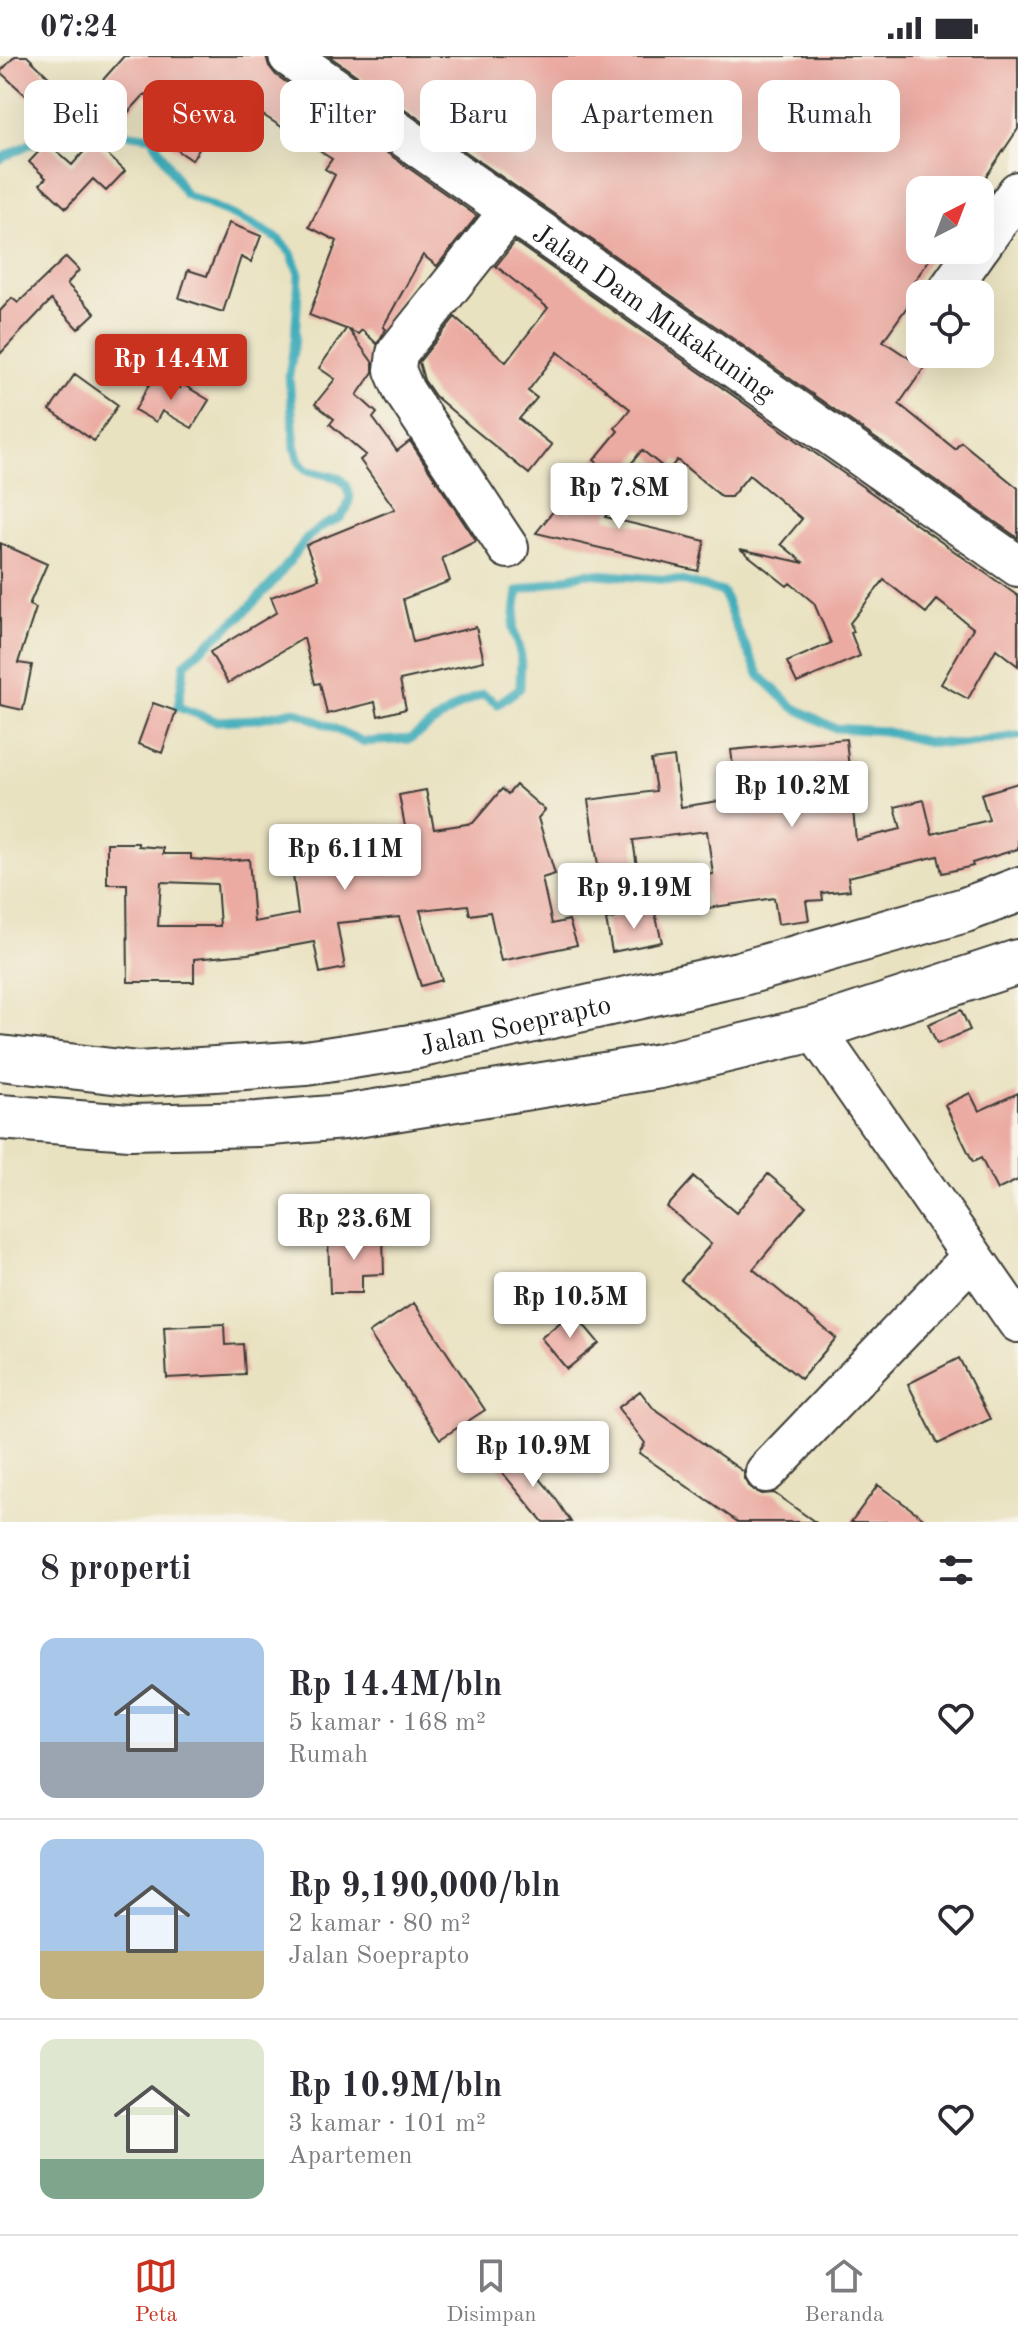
<!DOCTYPE html>
<html lang="id">
<meta charset="utf-8">
<style>
body{margin:0;font-family:"Old Standard TT",serif;background:#f7f7f7;color:#2b2b33;height:100vh;display:flex;flex-direction:column;font-size:30px;white-space:nowrap}
*{box-sizing:border-box;margin:0}
p{font-size:26px;color:#7c7c81}
.icon{flex:none;width:44px;height:44px;fill:none;stroke:currentColor;stroke-width:2;stroke-linecap:round;stroke-linejoin:round}
.map{position:relative;height:1466px;overflow:hidden}
.details{display:flex;flex-direction:column;background:#fff;flex:1}
.details>*{flex:none}
.banner{position:absolute;left:24px;top:24px;width:970px;height:72px;display:flex;gap:16px}
.needle{width:52px;rotate:42deg}
.tools{position:absolute;left:906px;top:120px;display:grid;gap:16px}
.tools a{display:grid;place-items:center;width:88px;height:88px;border-radius:16px;background:#fff;box-shadow:0 8px 32px #0002;font-size:40px}
.price{position:absolute;translate:-50% -68px;padding:0 18px;border-radius:8px;background:#fff;color:#222;font-size:26px;line-height:52px;filter:drop-shadow(0 2px 4px #0008)}
.price::after{content:'';position:absolute;left:50%;top:48px;width:24px;height:18px;margin-left:-12px;background:inherit;clip-path:polygon(0 0,100% 0,50% 100%)}
.price.current{background:#c8321e;color:#fff}
ul{padding:0;list-style:none}
li{display:flex;align-items:center;gap:24px;height:200px;padding:0 40px}
li+li{border-top:2px solid #e1e1e2}
li span{display:grid;place-items:center;flex:none;width:224px;height:160px;border-radius:16px;color:#555}
li>.icon{margin-inline-start:auto}
span .icon{width:96px;height:96px;fill:#fffc;stroke-width:1}
li b{font-size:34px}
h2{display:flex;justify-content:space-between;align-items:center;height:96px;padding:0 40px;font-size:34px}
.tag{padding:0 28px;border-radius:16px;background:#fff;box-shadow:0 8px 32px #0002;font-size:28px;line-height:72px}
.tag.current{background:#c8321e;color:#fff}
.status{display:flex;justify-content:space-between;align-items:center;height:56px;padding:0 40px;background:#fff;direction:ltr}
.status svg{height:22px;fill:currentColor}
.menu{display:flex;justify-content:space-around;align-items:center;height:112px;border-top:2px solid #e1e1e2;background:#fff;font-size:22px;color:#7c7c81}
.menu a{display:grid;justify-items:center;gap:4px}
.menu .current{color:#c8321e}
.map>svg:first-child{display:block}
.lines{fill:none;stroke-linecap:round;stroke-linejoin:round}
.stream{stroke:#3dacba;stroke-width:9}
.building{fill:#ebaba3;fill-rule:evenodd}
.minor-casing{stroke:#3b3a35;stroke-width:44}
.highway-casing{stroke:#3b3a35;stroke-width:48}
.minor{stroke:#fff;stroke-width:40}
.highway{stroke:#fff;stroke-width:44}
.labels{text-anchor:middle;stroke-width:8;stroke-linejoin:round;paint-order:stroke}
.street-label{font-size:28px;fill:#1c1c1c;stroke:#f7f3e8}
</style>
<div class="status"><b>07:24</b><svg viewBox="0 0 49 12"><path d="M0 12V9h3v3zM5 12V6h3v6zM10 12V3h3v9zM15 12V0h3v12zM26 1h20v11H26zM47 4h2v5h-2z"/></svg></div>
<div class="map">
<svg width="1018" height="1466" viewBox="0 0 1018 1466">
<rect width="100%" height="100%" fill="#f7f3e8"/>
<filter id="ink" filterUnits="userSpaceOnUse"><feTurbulence type="fractalNoise" baseFrequency=".0125" numOctaves="2"/><feDisplacementMap in="SourceGraphic" scale="16" xChannelSelector="R" yChannelSelector="G"/><feConvolveMatrix kernelMatrix="1 2 1 2 8 2 1 2 1" color-interpolation-filters="sRGB"/></filter>
<filter id="wash" filterUnits="userSpaceOnUse"><feTurbulence type="fractalNoise" baseFrequency=".006" numOctaves="4" result="noise"/><feDisplacementMap in="SourceGraphic" scale="32" xChannelSelector="R" yChannelSelector="G"/><feGaussianBlur stdDeviation="1.8" result="paint"/><feColorMatrix in="noise" values="0 0 0 0 0 0 0 0 0 0 0 0 0 0 0 0 0 1.4 0 .05"/><feComposite in="paint" operator="in"/></filter>
<g filter="url(#wash)">
<rect width="100%" height="100%" fill="#e9e2c1"/>
<g class="lines">
<!-- stream -->
<path class="stream" d="M0,103L61,72L102,74L152,81L185,138L250,167L278,183L291,197L299,218L295,283L289,319L295,392L299,405L306,414L339,422L346,429L350,441L347,452L340,462L324,469L308,481L276,523L243,558L185,607L178,651L216,665L255,663L295,655L364,686L410,683L461,648L483,638L498,648L520,632L521,600L513,573L518,535L586,517L683,525L723,536L736,571L760,620L793,651L834,672L884,675L928,686L962,688L1018,680"/>
</g>
<g id="blocks">
<!-- building -->
<path class="building" d="M15,0H27L60,32L41,53L0,16Z
M124,0H266L269,10L276,19L477,160L437,210L423,199L383,271L386,273L377,288L362,274L358,278L349,274L373,307V316L357,339L377,357L373,362L397,395L410,385L476,485L442,502L450,525L403,543L413,586L476,571L484,605L400,624L406,653L378,660L375,646L327,658L320,627L315,628L304,582L228,627L210,596L277,556L271,541L319,523L306,489L395,453L360,404L366,399L330,368L334,363L315,348L335,323L319,312L346,273L309,259L337,185L309,171L335,119L325,113L332,103L233,40L192,104L167,87L183,63L145,38L124,61L94,34Z
M329,0H1018V73L977,134H920V194H936L909,233L916,238L883,285L924,312L899,348L955,393L961,386L1018,432V482Z
M93,85L125,115L106,135L93,123L66,152L40,128L46,122L29,106L47,87L72,109Z
M229,167L261,180L251,206L241,201L223,256L179,242L188,214L207,220Z
M515,186L1018,540V610L996,593L968,643L941,628L973,572L937,544L926,557L884,524L850,567L854,576L851,577L860,600L797,627L787,606L831,587L814,547L790,527L787,530L740,493L804,507L781,488L802,463L749,419L731,441H722L677,404L668,415L642,394L619,423L594,404L618,375L615,372L630,353L558,296L528,335L537,342L519,363L552,389L529,418L470,370L435,340L424,324L419,306L455,261L506,306L548,252L496,210Z
M66,201L79,214L67,228L95,257L78,273L51,244L0,298V255L12,242L18,247Z
M75,318L118,349L94,385L50,354Z
M155,318L180,332L182,328L209,344L192,372L162,355L156,366L135,354Z
M599,419L623,438L605,461L705,485L698,515L536,477L559,448L569,456Z
M0,487L47,508L29,549L36,552L18,607L32,609L23,654L0,649Z
M153,647L176,655L162,697L138,688Z
M846,683L856,784L901,773L895,751L924,744L932,778L989,764L981,738L1018,727V793L972,807L973,810L942,817L938,800L848,821L850,834L822,837L823,844L806,845L809,864L778,868L774,842L708,852L703,820L713,818L707,775L633,784L637,811L599,816L588,744L656,735L651,704L674,701L681,751L737,742L731,694Z
M516,729L545,754L538,762L555,818L542,822L552,868L569,864L577,889L501,905L490,856L470,859L468,849L420,854L442,924L421,930L399,861L337,867L345,912L320,917L314,886L248,898L194,903V926H128L127,828H107V787H138V790L163,792V798H191V803L219,805L249,803L254,866L298,858L289,788L299,787L298,774L328,771L331,793L408,786L399,739L426,734L434,773L473,767L502,733L508,738ZM161,826L217,828L220,870H158Z
M654,853L662,886L612,896L606,864Z
M961,954L970,974L937,988L928,968Z
M970,1037L979,1055L1018,1037V1124L997,1134L981,1102L973,1106L945,1049Z
M768,1118L806,1150L753,1213L836,1282L801,1323L681,1224L711,1188L667,1151L694,1121L736,1157Z
M383,1181L384,1218L362,1219V1237H330L328,1182Z
M414,1247L485,1354L440,1383L369,1277Z
M573,1256L599,1287L567,1313L541,1282Z
M224,1268L225,1289L243,1288L245,1318L167,1322L164,1271Z
M959,1302L990,1363L938,1388L908,1328Z
M640,1335L654,1353L744,1416V1423L751,1433L761,1438L774,1437L815,1466H738L639,1397L645,1387L618,1352Z
M516,1394L552,1437L571,1466H543L497,1410Z
M878,1429L929,1466H851Z"/>
</g>
</g>
<g filter="url(#ink)">
<use href="#blocks" fill-opacity="0" stroke="#3b3a35" stroke-width="2"/>
<g class="lines">
<defs>
<g id="minor">
<path id="s1" d="M289,0L1018,510"/>
<path d="M980,190L1018,136"/>
<path d="M946,238L977,194"/>
<path d="M508,492L404,335L395,314L397,297L510,155"/>
<path d="M814,973L1018,1266"/>
<path d="M766,1416L972,1201"/>
</g>
<g id="highway">
<path id="s2" d="M0,1002L138,1018L306,1007L417,990L739,918L965,854L1018,834"/>
<path d="M0,1061L130,1071L258,1068L344,1061L660,1010L814,973L1018,906"/>
</g>
</defs>
<!-- minor casing -->
<use href="#minor" class="minor-casing"/>
<!-- highway casing -->
<use href="#highway" class="highway-casing"/>
<!-- minor -->
<use href="#minor" class="minor"/>
<!-- highway -->
<use href="#highway" class="highway"/>
</g>
</g>
<g class="labels">
<!-- street labels -->
<g class="street-label">
<text dy="10" stroke="none"><textPath href="#s1" startOffset="446">Jalan Dam Mukakuning</textPath></text>
<text dy="10" stroke="none"><textPath href="#s2" startOffset="520">Jalan Soeprapto</textPath></text>
</g>
</g>
</svg>
<div class="tools">
<a><svg class="needle" viewBox="-14 -14 28 28"><path d="M0-13l5 13h-10z" fill="#e53935"/><path d="M0 13l5-13h-10z" fill="#7c7c81"/></svg></a>
<a><svg class="icon" aria-label="locate" viewBox="0 0 24 24"><circle cx="12" cy="12" r="6"/><path d="M12 2v4M12 18v4M2 12h4M18 12h4"/></svg></a>
</div>
<b class="price current" style="left:171px;top:346px">Rp 14.4M</b>
<b class="price" style="left:619px;top:475px">Rp 7.8M</b>
<b class="price" style="left:792px;top:773px">Rp 10.2M</b>
<b class="price" style="left:345px;top:836px">Rp 6.11M</b>
<b class="price" style="left:634px;top:875px">Rp 9.19M</b>
<b class="price" style="left:354px;top:1206px">Rp 23.6M</b>
<b class="price" style="left:570px;top:1284px">Rp 10.5M</b>
<b class="price" style="left:533px;top:1433px">Rp 10.9M</b>
<div class="banner">
<a class="tag">Beli</a>
<a class="tag current">Sewa</a>
<a class="tag">Filter</a>
<a class="tag">Baru</a>
<a class="tag">Apartemen</a>
<a class="tag">Rumah</a>
</div>
</div>
<section class="details">
<h2>8 properti<svg class="icon" aria-label="filters" viewBox="0 0 24 24"><path d="M4 7h16M4 17h16"/><circle cx="9" cy="7" r="2"/><circle cx="15" cy="17" r="2"/></svg></h2>
<ul>
<li><span style="background:linear-gradient(#a9c7e8 65%,#9aa5b1 0)"><svg class="icon" aria-label="home" viewBox="0 0 24 24"><path d="M3 11l9-7 9 7M6 9v11h12V9"/></svg></span><div><b>Rp 14.4M/bln</b><p>5 kamar · 168 m²</p><p>Rumah</p></div><svg class="icon" aria-label="heart" viewBox="0 0 24 24"><path d="M12 20l-8-8c-3-5 5-10 8-4 3-6 11-1 8 4z"/></svg></li>
<li><span style="background:linear-gradient(#a9c7e8 70%,#c2b280 0)"><svg class="icon" aria-label="home" viewBox="0 0 24 24"><path d="M3 11l9-7 9 7M6 9v11h12V9"/></svg></span><div><b>Rp 9,190,000/bln</b><p>2 kamar · 80 m²</p><p>Jalan Soeprapto</p></div><svg class="icon" aria-label="heart" viewBox="0 0 24 24"><path d="M12 20l-8-8c-3-5 5-10 8-4 3-6 11-1 8 4z"/></svg></li>
<li><span style="background:linear-gradient(#dfe7d0 75%,#7fa58c 0)"><svg class="icon" aria-label="home" viewBox="0 0 24 24"><path d="M3 11l9-7 9 7M6 9v11h12V9"/></svg></span><div><b>Rp 10.9M/bln</b><p>3 kamar · 101 m²</p><p>Apartemen</p></div><svg class="icon" aria-label="heart" viewBox="0 0 24 24"><path d="M12 20l-8-8c-3-5 5-10 8-4 3-6 11-1 8 4z"/></svg></li>
</ul>
</section>
<nav class="menu">
<a class="current"><svg class="icon" aria-label="map" viewBox="0 0 24 24"><path d="M3 6l6-2 6 2 6-2v14l-6 2-6-2-6 2zM9 4v14M15 6v14"/></svg>Peta</a>
<a><svg class="icon" aria-label="saved" viewBox="0 0 24 24"><path d="M7 4h10v16l-5-4-5 4z"/></svg>Disimpan</a>
<a><svg class="icon" aria-label="home" viewBox="0 0 24 24"><path d="M3 11l9-7 9 7M6 9v11h12V9"/></svg>Beranda</a>
</nav>
